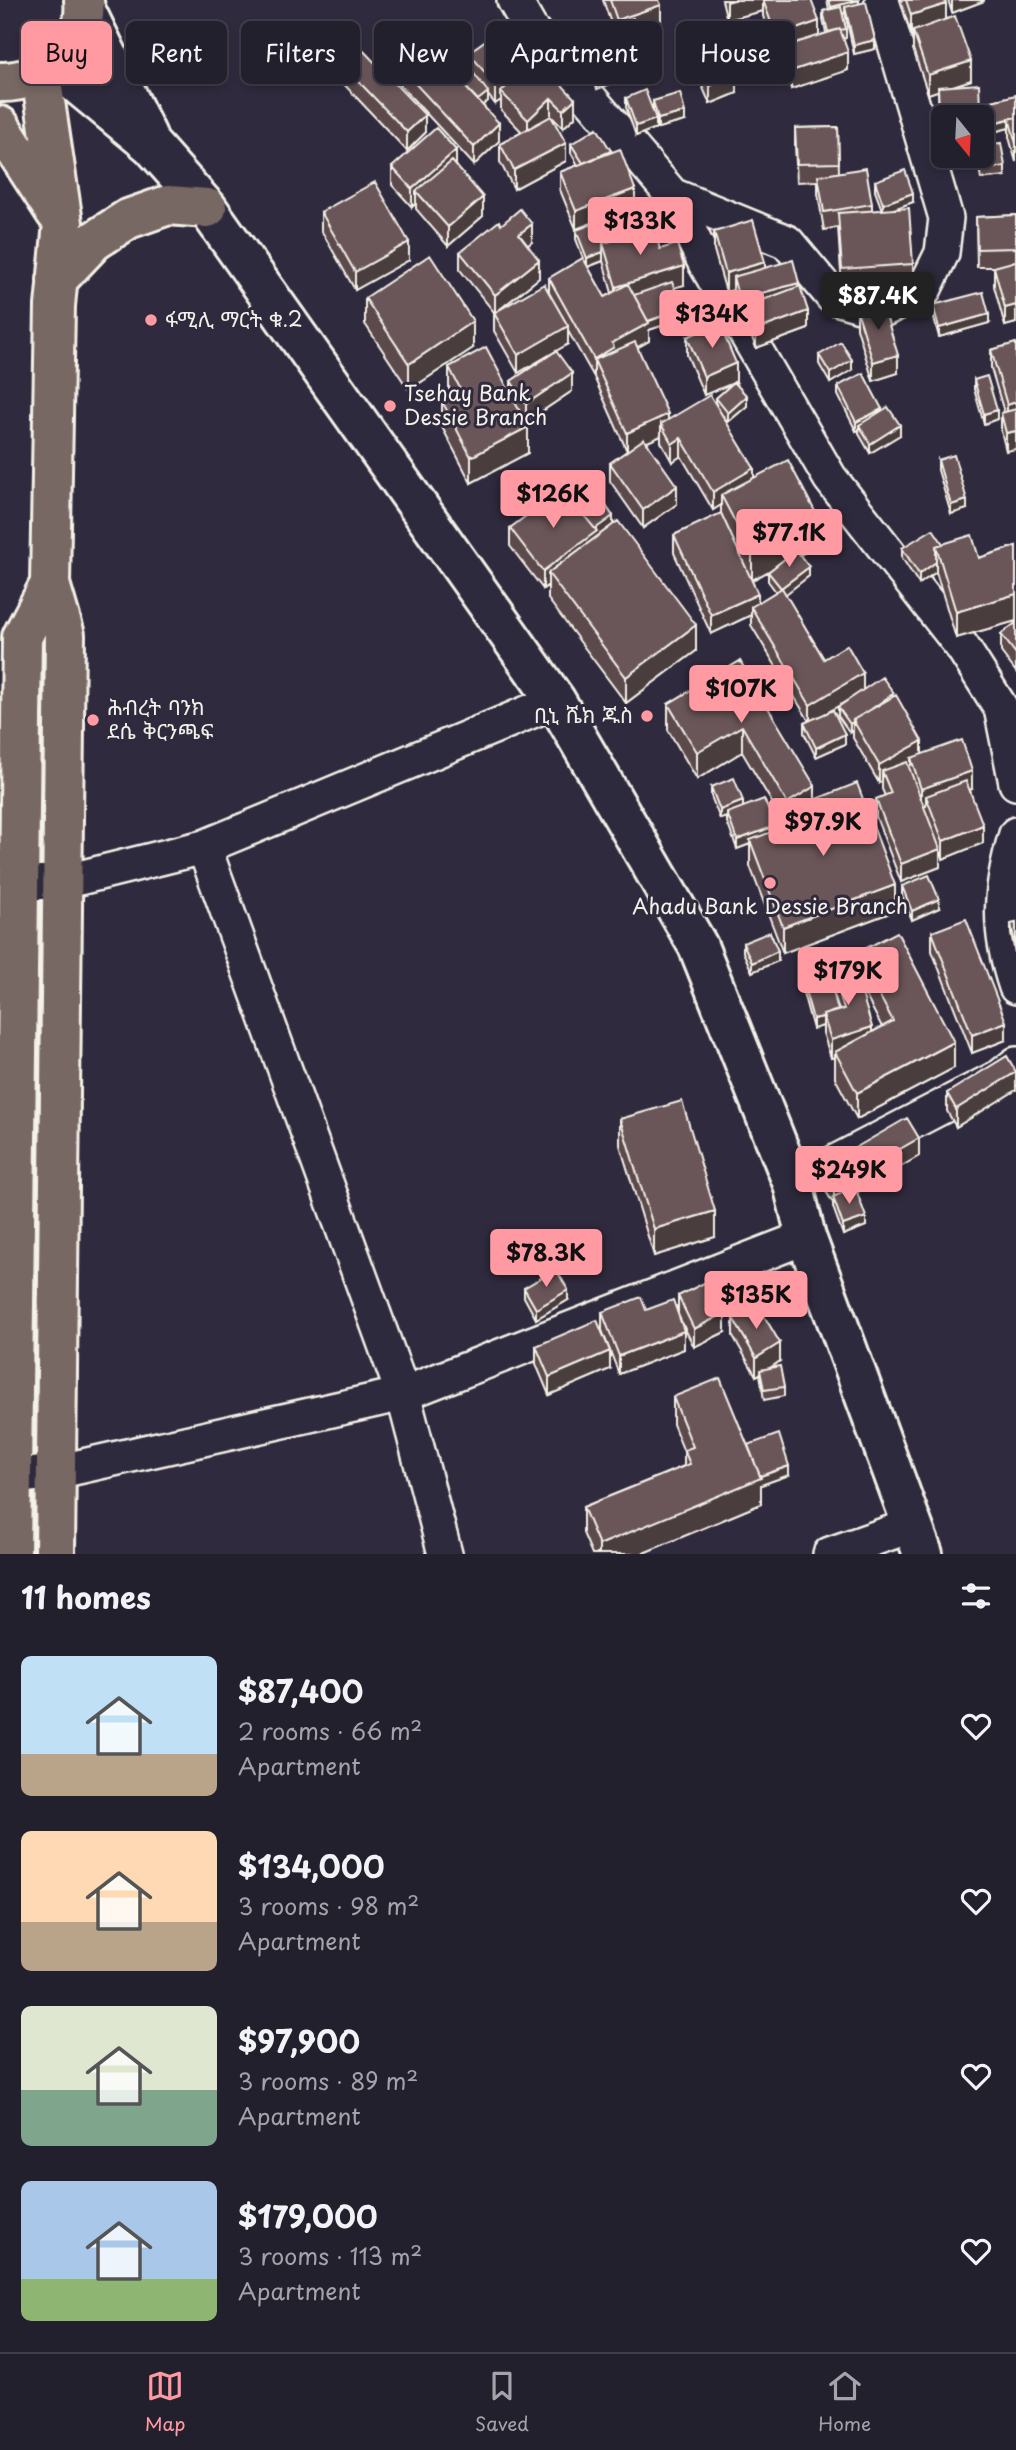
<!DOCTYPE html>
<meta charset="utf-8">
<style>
body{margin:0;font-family:"Playpen Sans","Noto Sans Ethiopic",sans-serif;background:#2f2d3a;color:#f1f3f6;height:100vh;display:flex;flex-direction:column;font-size:26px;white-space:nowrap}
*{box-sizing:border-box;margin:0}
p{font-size:23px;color:#a3a3aa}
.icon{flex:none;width:38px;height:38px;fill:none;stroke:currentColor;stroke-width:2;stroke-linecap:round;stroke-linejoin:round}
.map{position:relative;height:1554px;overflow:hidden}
.panel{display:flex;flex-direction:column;background:#23202e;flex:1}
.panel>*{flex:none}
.guide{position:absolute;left:21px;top:21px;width:975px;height:63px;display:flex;gap:14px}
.needle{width:46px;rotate:162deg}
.fabs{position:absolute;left:931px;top:105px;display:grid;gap:14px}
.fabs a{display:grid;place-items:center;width:63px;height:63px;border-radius:10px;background:#23202e;box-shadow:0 4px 10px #0003,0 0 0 2px #403e4a;font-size:35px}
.price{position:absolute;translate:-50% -60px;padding:0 16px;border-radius:7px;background:#ff9aa2;color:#111;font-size:23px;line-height:46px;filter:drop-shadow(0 2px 4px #0008)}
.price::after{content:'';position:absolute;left:50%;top:42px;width:21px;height:16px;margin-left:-10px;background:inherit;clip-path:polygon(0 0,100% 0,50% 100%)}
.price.active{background:#222;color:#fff}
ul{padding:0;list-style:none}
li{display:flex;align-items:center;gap:21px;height:175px;padding:0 21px}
li span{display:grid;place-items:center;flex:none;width:196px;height:140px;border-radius:10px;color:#555}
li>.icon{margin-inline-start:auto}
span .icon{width:84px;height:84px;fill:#fffc;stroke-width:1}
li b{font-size:30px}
h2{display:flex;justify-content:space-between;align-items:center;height:84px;padding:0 21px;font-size:30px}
.chip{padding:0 24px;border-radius:10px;background:#23202e;box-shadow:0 4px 10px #0003,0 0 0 2px #403e4a;font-size:24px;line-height:63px}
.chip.active{background:#ff9aa2;color:#111}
.tab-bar{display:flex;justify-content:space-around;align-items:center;height:98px;border-top:2px solid #403e4a;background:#23202e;font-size:19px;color:#a3a3aa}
.tab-bar a{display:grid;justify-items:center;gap:4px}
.tab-bar .active{color:#ff9aa2}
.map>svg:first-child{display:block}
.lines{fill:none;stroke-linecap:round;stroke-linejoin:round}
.minor-casing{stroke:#f4f1e8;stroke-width:38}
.tertiary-casing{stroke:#f4f1e8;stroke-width:44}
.trunk-casing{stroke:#f4f1e8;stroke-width:44}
.minor{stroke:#2f2a3d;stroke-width:33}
.tertiary{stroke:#2f2a3d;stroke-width:38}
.trunk{stroke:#776864;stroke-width:38}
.wall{fill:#5b4a4c;stroke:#f4f1e8;stroke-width:2;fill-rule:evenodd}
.shaded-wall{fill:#4a3c3e;stroke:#f4f1e8;stroke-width:2}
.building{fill:#6a5658;stroke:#f4f1e8;stroke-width:2}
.poi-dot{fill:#ff9aa2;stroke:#2f2a3d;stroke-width:2.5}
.labels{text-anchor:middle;stroke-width:6;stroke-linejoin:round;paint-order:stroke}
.poi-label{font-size:21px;fill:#f4f1e8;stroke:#2f2a3d;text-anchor:start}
</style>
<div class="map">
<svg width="1016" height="1554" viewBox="0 0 1016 1554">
<rect width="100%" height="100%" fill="#2f2a3d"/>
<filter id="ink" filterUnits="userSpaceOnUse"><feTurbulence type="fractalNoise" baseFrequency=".0143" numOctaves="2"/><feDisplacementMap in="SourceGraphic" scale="14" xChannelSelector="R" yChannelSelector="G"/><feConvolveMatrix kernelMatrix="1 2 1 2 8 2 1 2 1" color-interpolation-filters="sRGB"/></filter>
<g filter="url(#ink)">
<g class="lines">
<defs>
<path id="minor" d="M514,0L530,28L672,195L705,263L830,478L963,648L1001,708L1016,783
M672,195L787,242L833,297L880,311L924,290L942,253L946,218L882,0
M1016,834C999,890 997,931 1016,987
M204,847L403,1394L445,1554
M18,883L63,882L204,847L556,701
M793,1184L1001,1076L1016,1064
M12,1477L56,1472L403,1394L806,1237
M830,1554L910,1526"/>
<path id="tertiary" d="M85,9L147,136
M55,66L151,145L207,208L556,701L698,946L793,1184L806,1237L923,1554"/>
<path id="trunk" d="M41,75L63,223L55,306L50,584L65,635L55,1554
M0,82C45,83 89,48 84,0
M0,126L56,213
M57,280L94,241L128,219L168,205L207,208
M11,1554L22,637L50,584"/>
</defs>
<!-- minor casing -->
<use href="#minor" class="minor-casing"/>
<!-- tertiary casing -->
<use href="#tertiary" class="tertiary-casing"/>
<!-- trunk casing -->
<use href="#trunk" class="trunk-casing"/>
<!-- minor -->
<use href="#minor" class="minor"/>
<!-- tertiary -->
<use href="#tertiary" class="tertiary"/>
<!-- trunk -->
<use href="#trunk" class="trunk"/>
</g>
<!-- wall -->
<path class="wall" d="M603,0H659L661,23L638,31L646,71L597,89L590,70V52L610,45V27L612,26Z
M722,0H811L819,36L826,33L823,20V11L829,9L827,0H859V3L875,49L854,54L845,13H842L846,29V38L843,39L848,70L791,89L783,65V52L776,54L763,16V11L727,20Z
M900,0H945L946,19L971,80L952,86L980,108V117H943V120H939L938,90L928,94L913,49V33H911Z
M948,0H984V1L952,13Z
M685,29L737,93L710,104L685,47Z
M506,38L545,67L575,117L563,128L552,117L566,161L514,189L500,162V144L522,132L501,110V100L495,104L488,95V101L483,105L499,141L474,165L386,70V52L459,80L470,71L469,70V52Z
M340,62L425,133L407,151L340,80Z
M1016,95V162L1009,137V128L993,132L988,111V102Z
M626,98L655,117L653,110V101L685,121L658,128L656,119V128L636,136L626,107Z
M838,127L839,173L872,204V211L882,210L875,191V181L913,202L894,209L913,264V282L842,288L838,227L824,230L818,194V181L797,182L795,146V128Z
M571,144L635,207L576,229L560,190V172L578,165L571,153Z
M977,156H982L1005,166V176L981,179Z
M456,165L483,216L448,246L416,209V203L412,207L392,185V167Z
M321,212L409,260L355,290L321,230Z
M1016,215V323L1005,326L994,286V267H997H977L976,217Z
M501,225L532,242L528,245L539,278L503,307L549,291V278L583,258L576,239V230L623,238L660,249L684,285L674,287L682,319L649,330V341L637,348L668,420L716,404V398L734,382L704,395L687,355V337L736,382H734L747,406L728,422L722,415L754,479L819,545L800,555L809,576L785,594L824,659L863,689L894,696L922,754L972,789L970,790L983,843L943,859L940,850V867L901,882L876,817V799L885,796L882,789V781L879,783L853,738V731L850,733L838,716V707L845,702L830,711L845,744L816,757L804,733V723L809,721L751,625V615L711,634L674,553V535L721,514V505L713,510L681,456L672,462L661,442V436L647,442L677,504L643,528L610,481V463L627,451L594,377L568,331V344L556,351L572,391L526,422L522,416L528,453L471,483L442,427V401L451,396L449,393V367L511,395V381L554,352L518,373L494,331V312L460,270V252ZM603,261L612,293L605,297L588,267ZM769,571L768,572V581L776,592L758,603L752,580Z
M714,232L765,268L799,286L808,329L756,348L747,324V315L739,318L733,295V290L726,292L714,250Z
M365,298L473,348L409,390L365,324Z
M933,305L989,323L939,337L933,315Z
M857,310L898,373L873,381L857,328Z
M1016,343L1006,451L1001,431V413L1004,412L991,368V350Z
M819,355L852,370L830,383L819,364Z
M974,380L997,419L984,424L974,389Z
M838,386L882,411L900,435L870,453L859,434V430L856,431L838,395Z
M938,460L967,509L951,514L938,470Z
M569,494L613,524L696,651L626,703L548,599V585L543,589L510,546V528L569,497Z
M943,544L979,558L1016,546V621L956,638L936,572L919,584L902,558V548Z
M1016,623V672L1001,652V634Z
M740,661L815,799L895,911L783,953L750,866V844L737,849L727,822V817L720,819L711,796V787L743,807L775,831L786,826L742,752L697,779L668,730V704Z
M902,886L939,908L912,920L902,896Z
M1016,923V958L1011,933V924Z
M932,932L1006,1040L972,1053L932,951Z
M743,943L778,961L752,972L743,952Z
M857,953L954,1068L857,1119L835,1078V1057L831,1058L823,1033V1026L813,1029L802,989V980L839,1010L833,991V973L857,978ZM858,981L882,1027L872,1032Z
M1016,1071V1090L956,1127L947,1111V1093Z
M620,1119L715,1237L654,1256L620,1145Z
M919,1156L857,1192L866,1226L843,1235L833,1207V1203L822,1185V1167Z
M524,1288L568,1300L536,1319L524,1297Z
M678,1296L725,1332L694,1347L678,1315L684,1349L619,1374L602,1330V1312L646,1310L678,1314Z
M733,1318L780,1361L770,1368L784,1387V1396L764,1400L760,1374L756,1376L733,1336Z
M536,1346L610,1369L549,1395L536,1364Z
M673,1397L748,1445L789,1475L761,1485V1504L641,1554H592L583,1533V1507L684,1466V1452L673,1424Z"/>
<!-- shaded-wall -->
<path class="shaded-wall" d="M734,0H763V11L727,20V2Z
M859,0V10L845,7V13L831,16V7Z
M952,0H984V1L952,13Z
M946,4V22L911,33V15Z
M661,5V23L617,38V20Z
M819,21V39L783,47V52L776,54V36Z
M875,40V49L854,54V45Z
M848,52V70L791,89V71Z
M646,53V71L597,89V71Z
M971,61V80L928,94V75Z
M525,64V82L501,92V100L495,104V86Z
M737,74V93L710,104V86Z
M488,92V101L475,111V102Z
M551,98V116L528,138V120Z
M575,99V117L563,128V110Z
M685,112V121L658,128V119Z
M425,115V133L407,151V132Z
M656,119V128L636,136V126Z
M1009,119V128L993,132V123Z
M499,123V141L474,165V147Z
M566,143V161L514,189V170Z
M456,150V168L416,191V203L412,207V189Z
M635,189V207L576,229V211Z
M913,193V202L883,213V204Z
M483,197V216L448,246V227Z
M532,224V242L519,252V234Z
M409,242V260L355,290V272Z
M603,252V261L587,267V258Z
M539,260V278L495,313V295Z
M765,262V280L733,277V290L726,292V273Z
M684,266V285L616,305V287Z
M799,283V301L747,306V315L739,318V299Z
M1016,305V323L1005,326V308Z
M682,309V319L649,330V341L614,360H594V377V359L612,343L644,323Z
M808,311V329L756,348V330Z
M989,314V323L939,337V328Z
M473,321V348L409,390V364Z
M568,326V344L518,373V355Z
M898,355V373L873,381V362Z
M852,360V370L830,383V373Z
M736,363V382L704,395V377Z
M572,373V391L526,422V404Z
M747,396V406L728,422V413Z
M1016,402V420L1007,423V405Z
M882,409V418L859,425V430L856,431V422Z
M997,410V419L984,424V414Z
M668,414V433L661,424V436L627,451V433Z
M900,425V435L870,453V444Z
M528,427V453L471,483V457Z
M1016,431V449L1006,451V433Z
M681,438V456L672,462V444Z
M754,468V486L721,495V505L713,510V492Z
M677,486V504L643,528V510Z
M967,500V509L951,514V505Z
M613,516V525L548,573V585L543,589V571L593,530Z
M819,519V545L752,580V554Z
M936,562V572L919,584V574Z
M809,567V576L781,598V588Z
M758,594V612L751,607V615L711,634V615Z
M1016,594V621L956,638V612Z
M696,625V651L626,703V677Z
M863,673V691L810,723V705Z
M853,722V731L850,733V724Z
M742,726V752L697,779V752Z
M845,734V744L816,757V748Z
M922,741V759L911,758V765L886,780L882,771V781L879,783V765Z
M972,771V789L929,804L926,796V806L921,807V789Z
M815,786V812L806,803V817L787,829V803Z
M743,801V810L727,813V817L720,819V810Z
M983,825V843L943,859V841Z
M775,826V835L750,840V844L737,849V840Z
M940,849V867L901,882V864Z
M895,885V911L783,953V927Z
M939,899V908L912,920V911Z
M778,951V961L752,972V963Z
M823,1017V1026L813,1029V1019Z
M1006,1022V1040L972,1053V1035Z
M872,1027V1046L835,1052V1057L831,1058V1040Z
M954,1042V1068L857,1119V1093Z
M1016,1072V1090L956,1127V1109Z
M919,1138V1156L836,1205L834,1202V1187Z
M715,1211V1237L654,1256V1229Z
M866,1217V1226L843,1235V1225Z
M568,1290V1300L536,1319V1309Z
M725,1313V1332L694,1347V1329Z
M684,1331V1349L619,1374V1356Z
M780,1343V1361L761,1374L760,1370V1374L756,1376V1358Z
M610,1351V1369L549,1395V1377Z
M789,1466V1475L761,1485V1504L641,1554H599V1545L755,1478Z"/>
<!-- building -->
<path class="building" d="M610,0H659L661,5L617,20Z
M763,0H811L819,21L776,36Z
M829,0H859L831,7Z
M906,0H945L946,4L911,15Z
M866,2L875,40L854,45L845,7Z
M841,7L846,29L840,30V29L828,32L823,11Z
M955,16L971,61L928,75L913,31Z
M633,18L646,53L597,71L590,52L616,43L610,27Z
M712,18L737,74L710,86L685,29Z
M524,26L545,61L542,63L536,57L525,68V64L506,37Z
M411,29L499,123L474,147L386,52Z
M840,29L848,52L791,71L783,47Z
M500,30L525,64L495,86L469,52Z
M358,45L425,115L407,132L340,62Z
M536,57L575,99L563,110L551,98L528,120L501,92Z
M472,71L488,92L478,100L459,80Z
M979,84L980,108L939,111L938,87Z
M645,90L656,119L636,126L626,98Z
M680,93L685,112L658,119L653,101Z
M1016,95V117L993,123L988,102Z
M551,116L566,143L514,170L500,144Z
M1016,117V144L1009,118Z
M838,127L839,163L797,164L795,128Z
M436,128L456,150L412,189L392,167Z
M597,128L611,151L583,163L571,144Z
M1001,143L1005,166L981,170L979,156H982V146Z
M620,149L635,189L576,211L560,172Z
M452,161L483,197L448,227L416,191Z
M866,168L872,204L824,212L818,176Z
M905,170L913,193L883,204L875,181Z
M375,182L409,242L355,272L321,212Z
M909,208L913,264L842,269L838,213Z
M520,209L532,224L519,234L539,260L495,295L460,252L499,221L501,225Z
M1016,215V248L977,249L976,217Z
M615,216L623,238L603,243V252L587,258L576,230Z
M753,220L765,262L726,273L714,232Z
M654,228L660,249L677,244L684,266L616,287L603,243Z
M430,255L473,321L409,364L365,298Z
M583,258L605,297L628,284L649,323L612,343L614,347L594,359L549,278Z
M793,260L799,283L739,299L733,277Z
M1016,261V305L1005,308L994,267Z
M672,282L682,309L648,321L634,295Z
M544,284L568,326L518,355L494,313Z
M800,286L808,311L756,330L747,306Z
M983,292L989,314L939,328L933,305Z
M882,302L898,355L873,362L857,310Z
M719,323L736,363L704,377L687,337Z
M635,342L668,414L627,433L594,360Z
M841,342L852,360L830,373L819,355Z
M1016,343V402L1007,405L991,350Z
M486,347L528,427L471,457L442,401L461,390L449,367Z
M556,351L572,373L526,404L511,381Z
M863,373L882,409L856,422L838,386Z
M987,376L997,410L984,414L974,380Z
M734,382L747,396L728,413L716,398Z
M710,395L754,468L713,492L681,438L672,444L661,424Z
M888,407L900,425L870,444L859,425Z
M1016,409V431L1006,433L1001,413Z
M644,439L677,486L643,510L610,463Z
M954,455L967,500L951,505L938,460Z
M788,460L819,519L752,554L721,495Z
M589,481L613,516L595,529L579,509L569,494Z
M562,489L597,531L543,571L510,528Z
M721,513L758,594L711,615L674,535Z
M618,521L696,625L626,677L548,573Z
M933,529L943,544L936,546V562L919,574L902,548Z
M972,535L979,558L1016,546V594L956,612L936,546Z
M796,550L809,567L781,588L768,572Z
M782,588L824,659L847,645L863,673L810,705L751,607Z
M1016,623V654L1001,634Z
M740,661L815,786L787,803L742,726L697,752L668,704Z
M882,677L894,693L870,710L853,720L854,721L850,724L838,707Z
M896,695L922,741L879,765L853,720Z
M833,710L845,734L816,748L804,723Z
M962,740L972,771L921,789L911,758Z
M907,762L940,849L901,864L876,799L891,793L882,771Z
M734,778L743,801L720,810L711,787Z
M966,781L983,825L943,841L926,796Z
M857,783L895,885L783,927L750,840L811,817L806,803Z
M764,799L775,826L737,840L727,813Z
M929,875L939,899L912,911L902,886Z
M966,919L1006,1022L972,1035L932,932Z
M1016,923V949L1011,924Z
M770,932L778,951L752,963L743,943Z
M897,932L954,1042L857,1093L835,1052L893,1021L857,953Z
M854,967L872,1027L831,1040L823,1015L844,1009L833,973Z
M828,973L838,1010L823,1015V1017L813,1019L802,980Z
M1007,1056L1016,1072L956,1109L947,1093Z
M682,1101L715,1211L654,1229L620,1119Z
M907,1118L919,1138L834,1187L822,1167Z
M855,1187L866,1217L843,1225L833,1197Z
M556,1269L568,1290L536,1309L524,1288Z
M708,1281L725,1313L694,1329L678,1296Z
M641,1297L646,1310L673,1300L684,1331L619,1356L602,1312Z
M757,1304L780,1343L756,1358L733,1318Z
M597,1320L610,1351L549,1377L536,1346Z
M780,1366L784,1387L764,1390L760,1370Z
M720,1378L761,1478L599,1545L583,1507L690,1464L684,1450L693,1447L673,1397Z
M779,1434L789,1466L760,1476L748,1445Z"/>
</g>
<!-- markers -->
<g class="poi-dot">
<circle cx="151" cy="320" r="7"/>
<circle cx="390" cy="406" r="7"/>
<circle cx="647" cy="716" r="7"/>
<circle cx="93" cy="720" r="7"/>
<circle cx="770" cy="883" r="7"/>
</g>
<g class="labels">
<!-- poi labels -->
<g class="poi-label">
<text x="165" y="327">ፋሚሊ ማርት ቁ.2</text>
<text x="404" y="401">Tsehay Bank<tspan x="404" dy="24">Dessie Branch</tspan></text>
<text x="107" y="715">ሕብረት ባንክ<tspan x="107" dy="24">ደሴ ቅርንጫፍ</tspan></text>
<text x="633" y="723" text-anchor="end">ቢኒ ሼክ ጁስ</text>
<text x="770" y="914" text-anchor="middle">Ahadu Bank Dessie Branch</text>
</g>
</g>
</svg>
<div class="fabs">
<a><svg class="needle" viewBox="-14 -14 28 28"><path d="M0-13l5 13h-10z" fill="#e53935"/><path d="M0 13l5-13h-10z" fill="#a3a3aa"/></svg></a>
</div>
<b class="price" style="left:640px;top:257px">$133K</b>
<b class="price active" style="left:878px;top:332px">$87.4K</b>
<b class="price" style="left:712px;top:350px">$134K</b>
<b class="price" style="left:553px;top:530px">$126K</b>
<b class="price" style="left:789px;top:569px">$77.1K</b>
<b class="price" style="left:741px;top:725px">$107K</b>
<b class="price" style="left:823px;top:858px">$97.9K</b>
<b class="price" style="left:848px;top:1007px">$179K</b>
<b class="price" style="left:849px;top:1206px">$249K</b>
<b class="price" style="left:546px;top:1289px">$78.3K</b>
<b class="price" style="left:756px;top:1331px">$135K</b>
<div class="guide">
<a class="chip active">Buy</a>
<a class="chip">Rent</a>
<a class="chip">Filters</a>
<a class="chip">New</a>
<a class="chip">Apartment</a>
<a class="chip">House</a>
</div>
</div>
<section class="panel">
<h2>11 homes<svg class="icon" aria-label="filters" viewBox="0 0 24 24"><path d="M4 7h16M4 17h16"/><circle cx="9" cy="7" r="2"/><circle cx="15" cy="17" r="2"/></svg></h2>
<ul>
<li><span style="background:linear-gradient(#bfe0f5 70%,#b9a48a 0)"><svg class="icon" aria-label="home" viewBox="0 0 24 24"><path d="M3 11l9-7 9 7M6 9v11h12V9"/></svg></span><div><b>$87,400</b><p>2 rooms · 66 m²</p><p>Apartment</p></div><svg class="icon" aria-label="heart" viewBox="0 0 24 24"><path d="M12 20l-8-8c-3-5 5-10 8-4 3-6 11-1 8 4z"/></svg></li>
<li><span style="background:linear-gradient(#ffd9b3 65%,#b9a48a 0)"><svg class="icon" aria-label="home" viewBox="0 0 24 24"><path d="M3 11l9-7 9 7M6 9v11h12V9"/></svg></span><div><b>$134,000</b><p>3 rooms · 98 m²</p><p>Apartment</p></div><svg class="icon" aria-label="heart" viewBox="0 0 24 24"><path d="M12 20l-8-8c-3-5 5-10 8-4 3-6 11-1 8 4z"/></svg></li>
<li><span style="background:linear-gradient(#dfe7d0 60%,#7fa58c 0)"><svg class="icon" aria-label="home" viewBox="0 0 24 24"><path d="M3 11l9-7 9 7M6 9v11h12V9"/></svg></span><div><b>$97,900</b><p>3 rooms · 89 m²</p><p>Apartment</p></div><svg class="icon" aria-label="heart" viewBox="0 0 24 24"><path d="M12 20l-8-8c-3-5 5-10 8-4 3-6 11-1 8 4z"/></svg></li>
<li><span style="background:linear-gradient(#a9c7e8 70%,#8fb573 0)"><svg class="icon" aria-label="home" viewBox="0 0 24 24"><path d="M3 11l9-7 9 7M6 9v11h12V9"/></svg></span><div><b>$179,000</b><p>3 rooms · 113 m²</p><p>Apartment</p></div><svg class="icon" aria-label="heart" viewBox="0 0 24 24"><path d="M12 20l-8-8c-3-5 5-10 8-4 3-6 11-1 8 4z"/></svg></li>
</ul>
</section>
<nav class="tab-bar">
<a class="active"><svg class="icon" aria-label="map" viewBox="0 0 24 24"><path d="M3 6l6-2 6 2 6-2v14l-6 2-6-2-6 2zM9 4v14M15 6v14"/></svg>Map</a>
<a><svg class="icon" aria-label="saved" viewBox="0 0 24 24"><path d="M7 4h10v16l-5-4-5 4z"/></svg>Saved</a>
<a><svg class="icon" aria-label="home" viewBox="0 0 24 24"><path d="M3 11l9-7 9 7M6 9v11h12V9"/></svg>Home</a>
</nav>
